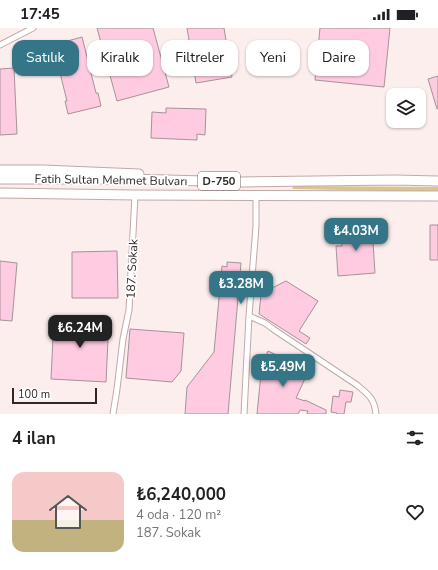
<!DOCTYPE html>
<html lang="tr">
<meta charset="utf-8">
<style>
body{margin:0;font-family:"Nunito Sans",sans-serif;background:#f6f6f6;color:#202124;height:100vh;display:flex;flex-direction:column;font-size:15px;white-space:nowrap}
*{box-sizing:border-box;margin:0}
p{font-size:13px;color:#757577}
.icon{flex:none;width:22px;height:22px;fill:none;stroke:currentColor;stroke-width:2;stroke-linecap:round;stroke-linejoin:round}
.map{position:relative;height:386px;overflow:hidden}
.details{display:flex;flex-direction:column;background:#fff;flex:1}
.details>*{flex:none}
.top-card{position:absolute;left:12px;top:12px;width:414px;height:36px;display:flex;gap:8px}
.tools{position:absolute;left:386px;top:60px;display:grid;gap:8px}
.tools a{display:grid;place-items:center;width:40px;height:40px;border-radius:8px;background:#fff;box-shadow:0 1px 3px #0004;font-size:20px}
.scale{position:absolute;left:12px;bottom:10px;width:85px;box-sizing:border-box;padding-left:4px;border:2px solid #2f2726;border-top:0;font-size:11px;line-height:14px;white-space:nowrap;color:#2f2726;-webkit-text-stroke:3px #fff;paint-order:stroke}
.price{position:absolute;translate:-50% -34px;padding:0 9px;border-radius:8px;background:#347588;color:#fff;font-size:13px;line-height:26px;filter:drop-shadow(0 1px 2px #0008)}
.price::after{content:'';position:absolute;left:50%;top:24px;width:12px;height:9px;margin-left:-6px;background:inherit;clip-path:polygon(0 0,100% 0,50% 100%)}
.price.selected{background:#222;color:#fff}
ul{padding:0;list-style:none}
li{display:flex;align-items:center;gap:12px;height:100px;padding:0 12px}
li span{display:grid;place-items:center;flex:none;width:112px;height:80px;border-radius:12px;color:#555}
li>.icon{margin-inline-start:auto}
span .icon{width:48px;height:48px;fill:#fffc;stroke-width:1}
li b{font-size:17px}
h2{display:flex;justify-content:space-between;align-items:center;height:48px;padding:0 12px;font-size:17px}
.chip{padding:0 14px;border-radius:12px;background:#fff;box-shadow:0 1px 3px #0004;font-size:14px;line-height:36px}
.chip.selected{background:#347588;color:#fff}
.status{display:flex;justify-content:space-between;align-items:center;height:28px;padding:0 20px;background:#fff;direction:ltr}
.status svg{height:11px;fill:currentColor}
.map>svg:first-child{display:block}
.green{fill:#dbc58d}
.building{fill:#ffcbe1;stroke:#a6929a}
.lines{fill:none;stroke-linecap:round;stroke-linejoin:round}
.minor-casing{stroke:#c0aaa8;stroke-width:7}
.trunk-casing{stroke:#c0aaa8;stroke-width:11}
.minor{stroke:#fff;stroke-width:5}
.trunk{stroke:#fff;stroke-width:9}
.labels{text-anchor:middle;stroke-width:3.5;stroke-linejoin:round;paint-order:stroke}
.shield{fill:#fff;stroke:#6d6867;stroke-width:1}
.shield-label{font-size:11px;font-weight:bold;fill:#2f2726}
.street-label{font-size:12px;fill:#2f2726;stroke:#fff}
</style>
<div class="status"><b>17:45</b><svg viewBox="0 0 49 12"><path d="M0 12V9h3v3zM5 12V6h3v6zM10 12V3h3v9zM15 12V0h3v12zM26 1h20v11H26zM47 4h2v5h-2z"/></svg></div>
<div class="map">
<svg width="438" height="386" viewBox="0 0 438 386">
<rect width="100%" height="100%" fill="#fceeed"/>
<!-- green -->
<path class="green" d="M292,158L438,159V164L293,161Z"/>
<!-- building -->
<path class="building" d="M97,0H153L169,59L117,73Z
M187,0H224L232,49L196,55Z
M320,0H390L384,59L315,52Z
M82,9L96,65H98L101,78L68,86L65,73H67L53,17Z
M14,40L17,106L0,107V41Z
M438,48V81H437L428,51Z
M166,80L206,81L205,107L197,106V112L151,110L152,84L166,85Z
M430,197H438V232H430Z
M372,198L375,245L338,248L336,218H342L340,200Z
M117,223L118,270H72V224Z
M0,233L17,235L12,293L0,292Z
M227,234L241,235L228,386H185L187,359L214,324L222,238L227,239Z
M286,253L318,273L299,303L310,310L306,316L259,286L262,257L269,258L268,262Z
M54,288L109,291L106,354L51,351Z
M130,301L184,305L181,343L172,354L126,350Z
M268,323L309,342L296,370L305,373V372L326,382V386H307L308,383L300,382L298,386H257L261,346L258,345Z
M340,362L353,364L351,374H346L344,386H337V385L331,384L333,368L339,369Z"/>
<g class="lines">
<defs>
<path id="minor" d="M0,17L33,0
M249,288L265,295L273,301L357,357C369,367 374,370 376,386
M113,386L117,361L123,311L129,282L135,167
M244,386L249,288L256,198V168"/>
<path id="trunk" d="M0,142H43L139,146
M0,151H130L241,154L395,152L438,153
M0,165L135,167L438,168"/>
</defs>
<!-- minor casing -->
<use href="#minor" class="minor-casing"/>
<!-- trunk casing -->
<use href="#trunk" class="trunk-casing"/>
<!-- minor -->
<use href="#minor" class="minor"/>
<!-- trunk -->
<use href="#trunk" class="trunk"/>
</g>
<g class="labels">
<!-- shield labels -->
<rect class="shield" x="198" y="144" width="42" height="18" rx="3"/>
<g class="shield-label">
<text x="219" y="157">D-750</text>
</g>
<!-- street labels -->
<g class="street-label">
<text transform="translate(111 152) rotate(1)" y="4">Fatih Sultan Mehmet Bulvarı</text>
<text transform="translate(132 241) rotate(-87)" y="4">187. Sokak</text>
</g>
</g>
</svg>
<div class="tools">
<a><svg class="icon" aria-label="layers" viewBox="0 0 24 24"><path d="M12 4l9 5-9 5-9-5zM3 14l9 5 9-5"/></svg></a>
</div>
<div class="scale">100 m</div>
<b class="price" style="left:356px;top:224px">₺4.03M</b>
<b class="price" style="left:241px;top:277px">₺3.28M</b>
<b class="price selected" style="left:80px;top:321px">₺6.24M</b>
<b class="price" style="left:283px;top:360px">₺5.49M</b>
<div class="top-card">
<a class="chip selected">Satılık</a>
<a class="chip">Kiralık</a>
<a class="chip">Filtreler</a>
<a class="chip">Yeni</a>
<a class="chip">Daire</a>
</div>
</div>
<section class="details">
<h2>4 ilan<svg class="icon" aria-label="filters" viewBox="0 0 24 24"><path d="M4 7h16M4 17h16"/><circle cx="9" cy="7" r="2"/><circle cx="15" cy="17" r="2"/></svg></h2>
<ul>
<li><span style="background:linear-gradient(#f6c9c9 60%,#c2b280 0)"><svg class="icon" aria-label="home" viewBox="0 0 24 24"><path d="M3 11l9-7 9 7M6 9v11h12V9"/></svg></span><div><b>₺6,240,000</b><p>4 oda · 120 m²</p><p>187. Sokak</p></div><svg class="icon" aria-label="heart" viewBox="0 0 24 24"><path d="M12 20l-8-8c-3-5 5-10 8-4 3-6 11-1 8 4z"/></svg></li>
</ul>
</section>
